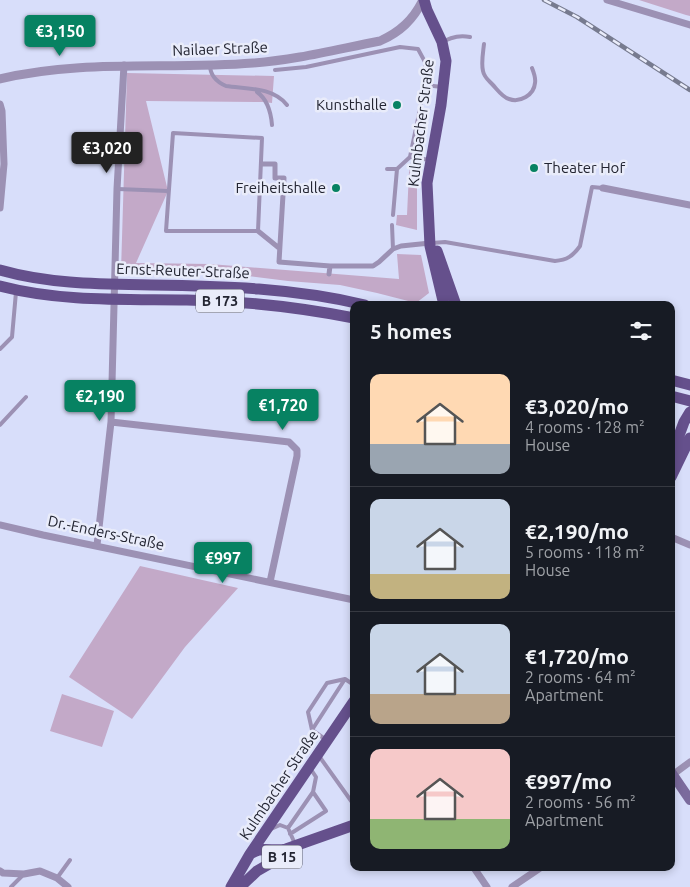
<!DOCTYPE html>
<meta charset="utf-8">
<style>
body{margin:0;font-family:Ubuntu,sans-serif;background:#20242c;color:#f1f3f6;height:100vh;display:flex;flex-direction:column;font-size:19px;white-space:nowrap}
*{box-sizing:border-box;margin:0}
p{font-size:16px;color:#9ea1a6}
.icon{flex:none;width:28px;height:28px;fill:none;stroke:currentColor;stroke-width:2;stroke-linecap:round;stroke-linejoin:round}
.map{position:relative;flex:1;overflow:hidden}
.sheet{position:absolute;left:350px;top:301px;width:325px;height:570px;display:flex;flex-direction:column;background:#171b24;border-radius:10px;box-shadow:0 2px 8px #0003}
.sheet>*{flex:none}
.price{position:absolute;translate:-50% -42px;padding:0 11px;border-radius:5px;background:#078262;color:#fff;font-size:16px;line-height:32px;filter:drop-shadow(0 1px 2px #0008)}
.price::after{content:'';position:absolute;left:50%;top:30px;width:15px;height:11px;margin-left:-8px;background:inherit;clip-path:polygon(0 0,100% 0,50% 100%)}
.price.on{background:#222;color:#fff}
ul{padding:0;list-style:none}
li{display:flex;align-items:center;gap:15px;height:125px;padding:0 20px}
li+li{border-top:1px solid #363941}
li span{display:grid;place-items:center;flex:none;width:140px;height:100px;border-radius:10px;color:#555}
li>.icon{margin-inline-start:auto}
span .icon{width:60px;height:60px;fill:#fffc;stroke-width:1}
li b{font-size:21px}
h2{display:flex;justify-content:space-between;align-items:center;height:60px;padding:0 20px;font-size:21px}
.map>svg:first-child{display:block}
.green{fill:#c3a9c8}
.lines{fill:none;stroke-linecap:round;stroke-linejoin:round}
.service{stroke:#9c91b4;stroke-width:4}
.pedestrian{stroke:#9c91b4;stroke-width:5}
.minor{stroke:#9c91b4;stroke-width:7}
.tertiary{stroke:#9c91b4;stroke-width:9}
.secondary{stroke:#7b6b9d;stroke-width:10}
.primary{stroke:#65508c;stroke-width:11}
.rail-casing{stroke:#777b8f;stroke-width:4.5}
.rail{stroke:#e9ecfa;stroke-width:2.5;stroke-dasharray:8;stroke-linecap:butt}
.poi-dot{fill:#078262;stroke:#e9ecfa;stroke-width:2}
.labels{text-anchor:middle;stroke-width:5;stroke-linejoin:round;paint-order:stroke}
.shield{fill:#e9ecfa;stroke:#5e616e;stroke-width:1}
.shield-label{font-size:14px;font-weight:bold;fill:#232532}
.street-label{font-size:15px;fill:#232532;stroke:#e9ecfa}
.poi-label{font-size:15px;fill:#232532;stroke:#e9ecfa;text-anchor:end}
</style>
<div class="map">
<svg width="690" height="887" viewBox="0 0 690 887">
<rect width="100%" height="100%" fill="#d8defa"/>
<!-- green -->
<path class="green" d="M639,0H690V16L686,15Z
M127,73L274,76L272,103L263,102L146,101L168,191L136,263L210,264L399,279L397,254L421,255L429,293L416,303L377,293L340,285L288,281L233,274L121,271Z
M412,157L419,158L417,174V230L396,225L397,215H407L409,172Z
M140,566L238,588L185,647L132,719L69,677Z
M62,694L114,711L102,747L50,731Z"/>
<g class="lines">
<!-- service -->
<path class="service" d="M444,41C453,37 460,35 470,37
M484,44C483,53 481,63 483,71C484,77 488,80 492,84C497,89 502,97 509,99C520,103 534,95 535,83C536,78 534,73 532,68
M210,65C210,75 217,82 226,86C247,89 273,87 287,105
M275,70L306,67L400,47L418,49L425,62V85
M257,92C267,99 271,113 272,125
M173,133L262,138L258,231H166Z
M410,157L430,160
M387,169H397
M118,189L168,191
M393,215L397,169L410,157L425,85L442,87
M392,225L393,249
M432,243L445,242L555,261C567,260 573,256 580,246L592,187L603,188
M0,349L12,337L16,292
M0,425L26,397
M312,730L345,679
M325,739L312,730L308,712L327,683L345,679L354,685
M319,756L354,805
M288,828L313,792L316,777L310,768
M271,829L280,825L288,828L295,844
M290,834L326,811L313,792
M57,878L70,860
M11,887L24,874"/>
<!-- pedestrian -->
<path class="pedestrian" d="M262,164H275V178H284L279,262L330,266H373L379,262L393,249L401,246L430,243
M258,231L279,248
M329,274L330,266"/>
<!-- minor -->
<path class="minor" d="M607,0L690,25
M0,104L2,111L4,164L0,208
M603,188L690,205
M111,422L289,442L297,450V456L270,582
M0,525L43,535L354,600
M671,537L690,545
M97,545L111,422L117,189L124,65
M671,776L690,762
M474,868L487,887
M0,871L3,873L24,874L40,871L57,878L68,887
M512,887L540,868"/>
<!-- tertiary -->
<path class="tertiary" d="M0,79C83,59 168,70 253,63C296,60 338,49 380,41C400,32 413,20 423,0"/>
<!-- secondary -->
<path class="secondary" d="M671,772L690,800"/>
<!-- primary -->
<path class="primary" d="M424,0L427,10L442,42L446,61L441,105L427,183L430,246L444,305
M437,251L456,305
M0,270C49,284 100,284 151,285C223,286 295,288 365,305
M0,286C61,302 124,299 187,300C243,301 298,307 354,318
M671,380L690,385
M671,396L690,401
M671,457L684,422L690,412
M671,477L690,438
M252,853C262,846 274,852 286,849L354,825
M231,887L250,854L354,701
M240,887L257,871L290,852"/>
<defs>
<path id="rail" d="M544,0L577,17L690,90"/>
</defs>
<!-- rail casing -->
<use href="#rail" class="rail-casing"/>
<!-- rail -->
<use href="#rail" class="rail"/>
</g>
<!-- markers -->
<g class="poi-dot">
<circle cx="397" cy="105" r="5"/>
<circle cx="534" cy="168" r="5"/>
<circle cx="336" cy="188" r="5"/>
</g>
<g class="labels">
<!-- shield labels -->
<g class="shield">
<rect x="196" y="289.5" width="48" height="23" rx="4"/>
<rect x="262" y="845.5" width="40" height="23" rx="4"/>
</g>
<g class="shield-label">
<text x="220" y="306">B 173</text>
<text x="282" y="862">B 15</text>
</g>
<!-- street labels -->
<g class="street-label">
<text transform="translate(220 49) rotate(-2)" y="5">Nailaer Straße</text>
<text transform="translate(421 123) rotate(-83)" y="5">Kulmbacher Straße</text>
<text transform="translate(183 271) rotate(2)" y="5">Ernst-Reuter-Straße</text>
<text transform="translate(106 533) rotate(12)" y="5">Dr.-Enders-Straße</text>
<text transform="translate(279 785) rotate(-56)" y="5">Kulmbacher Straße</text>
</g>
<!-- poi labels -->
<g class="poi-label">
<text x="387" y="110">Kunsthalle</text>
<text x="544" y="173" text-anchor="start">Theater Hof</text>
<text x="326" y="193">Freiheitshalle</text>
</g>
</g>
</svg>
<b class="price" style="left:60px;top:57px">€3,150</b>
<b class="price on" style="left:107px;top:174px">€3,020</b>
<b class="price" style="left:100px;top:422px">€2,190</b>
<b class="price" style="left:283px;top:431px">€1,720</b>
<b class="price" style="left:223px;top:584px">€997</b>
<section class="sheet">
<h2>5 homes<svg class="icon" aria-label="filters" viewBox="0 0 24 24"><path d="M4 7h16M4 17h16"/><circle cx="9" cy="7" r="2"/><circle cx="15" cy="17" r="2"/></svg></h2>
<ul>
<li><span style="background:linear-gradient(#ffd9b3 70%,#9aa5b1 0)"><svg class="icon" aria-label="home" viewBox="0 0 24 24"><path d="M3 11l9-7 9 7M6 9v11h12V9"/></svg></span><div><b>€3,020/mo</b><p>4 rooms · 128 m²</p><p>House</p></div></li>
<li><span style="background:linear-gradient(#c9d6e8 75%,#c2b280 0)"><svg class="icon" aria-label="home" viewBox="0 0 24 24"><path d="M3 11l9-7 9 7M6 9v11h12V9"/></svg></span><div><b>€2,190/mo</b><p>5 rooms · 118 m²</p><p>House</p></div></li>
<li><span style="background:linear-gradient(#c9d6e8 70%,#b9a48a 0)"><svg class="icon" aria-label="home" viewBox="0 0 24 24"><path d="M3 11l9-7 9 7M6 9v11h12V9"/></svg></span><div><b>€1,720/mo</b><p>2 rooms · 64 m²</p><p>Apartment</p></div></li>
<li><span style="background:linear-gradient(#f6c9c9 70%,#8fb573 0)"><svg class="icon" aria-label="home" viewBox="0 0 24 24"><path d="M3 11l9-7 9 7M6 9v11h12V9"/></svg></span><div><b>€997/mo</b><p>2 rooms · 56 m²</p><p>Apartment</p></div></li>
</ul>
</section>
</div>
